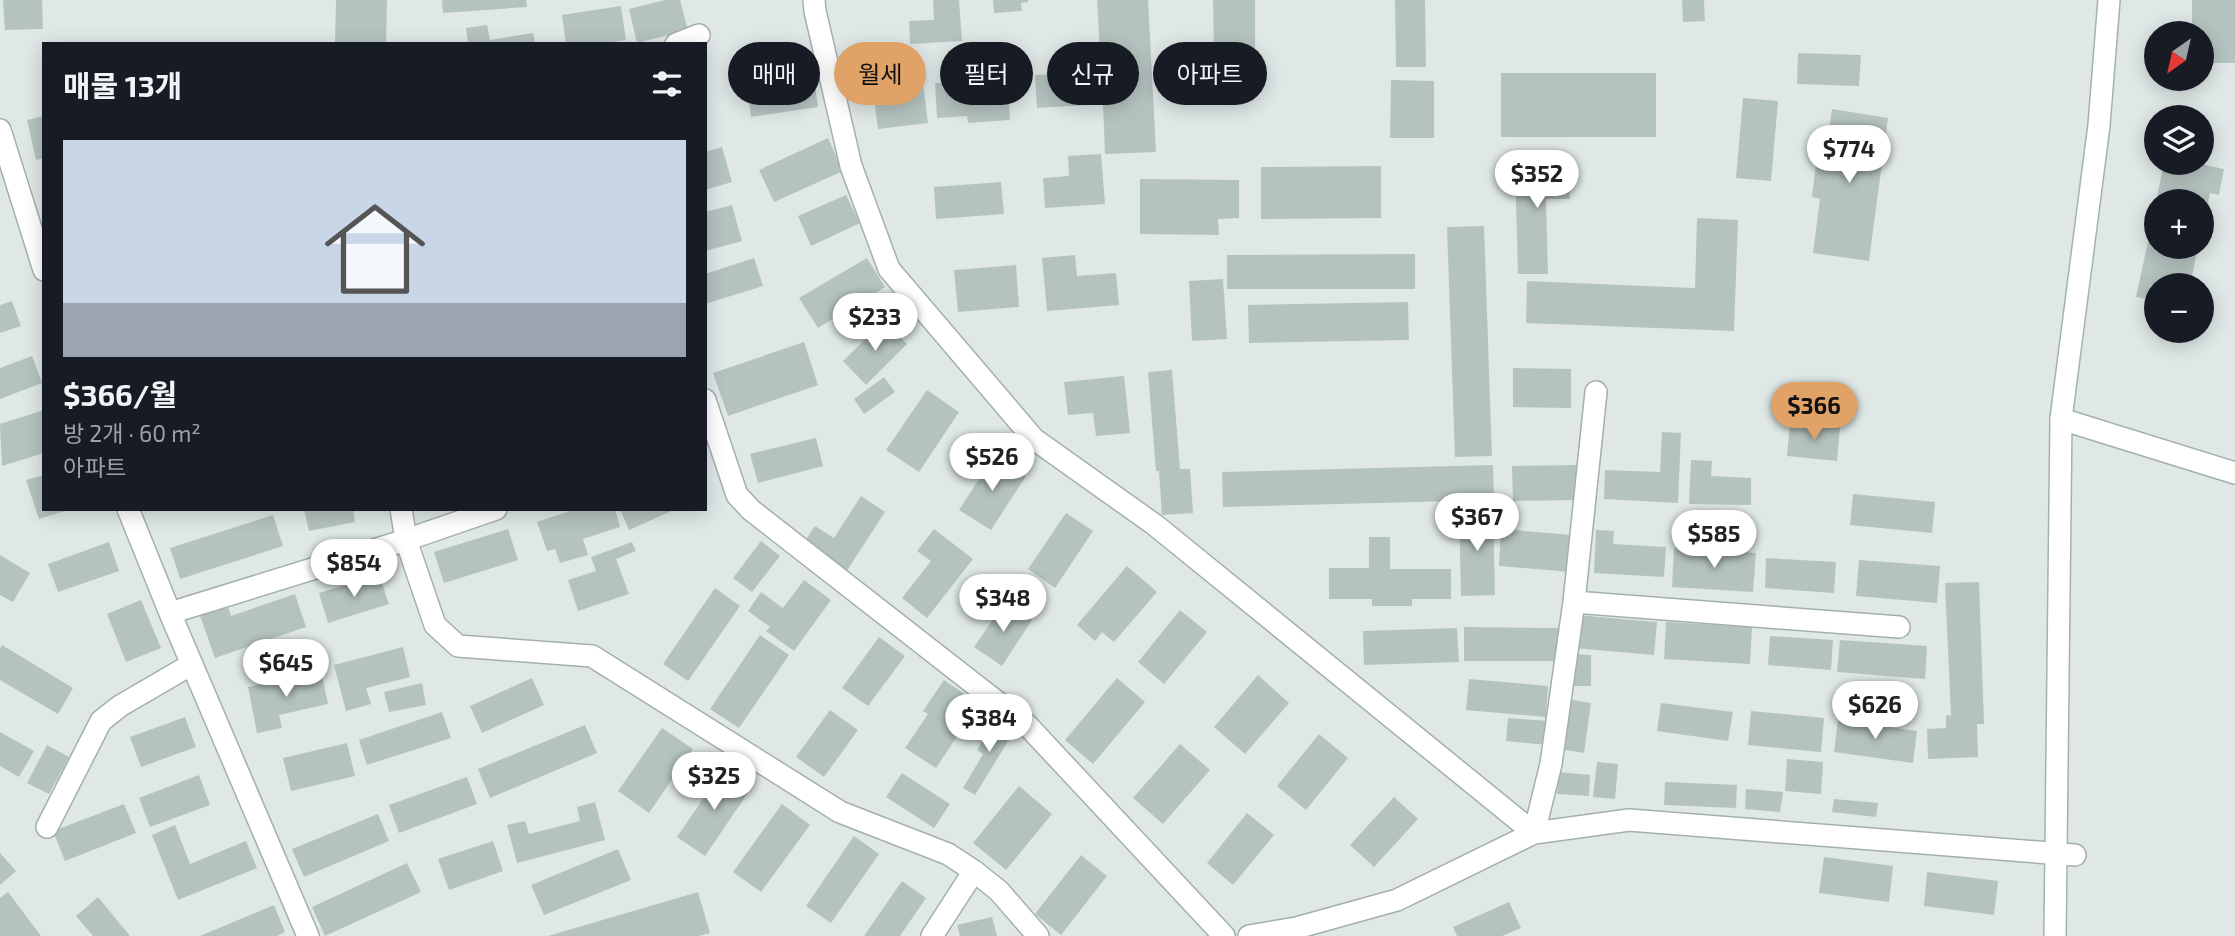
<!DOCTYPE html>
<html lang="ko">
<meta charset="utf-8">
<style>
body{margin:0;font-family:"Exo 2","Noto Sans KR",sans-serif;background:#242831;color:#f1f3f6;height:100vh;display:flex;flex-direction:column;font-size:26px;white-space:nowrap}
*{box-sizing:border-box;margin:0}
p{font-size:23px;color:#9ea1a6}
.icon{flex:none;width:38px;height:38px;fill:none;stroke:currentColor;stroke-width:2;stroke-linecap:round;stroke-linejoin:round}
.map{position:relative;flex:1;overflow:hidden}
.side{position:absolute;left:42px;top:42px;width:665px;height:469px;display:flex;flex-direction:column;background:#171b24;border-radius:0px;box-shadow:0 4px 18px #0003}
.side>*{flex:none}
.hud{position:absolute;left:728px;top:42px;width:665px;height:63px;display:flex;gap:14px}
.needle{width:46px;rotate:214deg}
.tools{position:absolute;left:2144px;top:21px;display:grid;gap:14px}
.tools a{display:grid;place-items:center;width:70px;height:70px;border-radius:50%;background:#171b24;box-shadow:0 4px 18px #0003;font-size:35px}
.price{position:absolute;translate:-50% -60px;padding:0 16px;border-radius:24px;background:#fff;color:#222;font-size:23px;line-height:46px;filter:drop-shadow(0 2px 4px #0008)}
.price::after{content:'';position:absolute;left:50%;top:42px;width:21px;height:16px;margin-left:-10px;background:inherit;clip-path:polygon(0 0,100% 0,50% 100%)}
.price.current{background:#e0a266;color:#111}
ul{padding:0;list-style:none}
li{display:grid;align-content:center;gap:14px;height:371px;padding:0 21px}
li+li{border-top:2px solid #363941}
li span{display:grid;place-items:center;height:217px;border-radius:0px;color:#555}
li>.icon{margin-inline-start:auto}
span .icon{width:126px;height:126px;fill:#fffc;stroke-width:1}
li b{font-size:30px}
h2{display:flex;justify-content:space-between;align-items:center;height:84px;padding:0 21px;font-size:30px}
.pill{padding:0 24px;border-radius:32px;background:#171b24;box-shadow:0 4px 18px #0003;font-size:24px;line-height:63px}
.pill.current{background:#e0a266;color:#111}
.map>svg:first-child{display:block}
.building{fill:#b5c3c0}
.lines{fill:none;stroke-linecap:round;stroke-linejoin:round}
.street-casing{stroke:#a3afae;stroke-width:24}
.secondary-casing{stroke:#a0b3b1;stroke-width:24}
.street{stroke:#fff;stroke-width:21}
.secondary{stroke:#fff;stroke-width:21}
</style>
<div class="map">
<svg width="2235" height="936" viewBox="0 0 2235 936">
<rect width="100%" height="100%" fill="#dfe8e7"/>
<!-- building -->
<path class="building" d="M3,0H42L43,29L5,30Z
M336,0H387L386,44H335Z
M442,0H526L527,7L443,13Z
M665,0H680L688,30L637,43L629,9Z
M933,0H959L962,41L910,44L909,21L934,20Z
M993,0H1028V2L1021,3L1022,11L994,13Z
M1097,0H1148L1156,152L1105,154L1103,104L1037,108L1035,75L1101,72Z
M1213,0H1255V52H1214Z
M1395,0H1425L1426,67H1396Z
M1682,0H1704L1705,21L1683,22Z
M2192,0H2235V63H2202V33H2192Z
M621,6L626,40L599,44H566L562,15Z
M487,25L490,40L533,33L535,44H468L466,28Z
M1798,53L1861,55L1859,86L1797,84Z
M813,71L818,107L751,117L746,81Z
M1007,73L1010,120L968,123L967,116L937,118L935,83L965,82V75Z
M1501,73H1656V137H1501Z
M1391,80L1434,81V138H1390Z
M923,83L928,123L878,129L873,90Z
M1743,98L1778,101L1771,181L1736,178Z
M1832,109L1888,118L1869,261L1813,253L1820,199L1812,197L1816,164L1824,166Z
M44,116V158L36,160L27,120Z
M828,138L843,171L774,202L759,170Z
M722,147L732,182L705,190V152Z
M1101,154L1105,204L1045,208L1043,178L1069,176L1068,156Z
M1569,161L1570,199H1546L1548,274H1518L1515,163Z
M2164,163H2196L2224,169L2219,195L2210,193L2203,226L2202,201H2156Z
M1381,166V218L1261,219V167Z
M1140,179L1239,180V218L1218,219L1219,235L1140,234Z
M1001,182L1004,214L936,219L934,187Z
M846,195L860,223L811,246L798,216Z
M732,205L742,241L705,251V212Z
M2155,209L2156,247H2198L2190,285H2156V301L2136,297Z
M1697,218L1738,220L1734,331L1526,323L1527,281L1695,288Z
M1484,226L1492,456L1455,457L1447,227Z
M1415,254V289H1227V255Z
M1075,255L1077,276L1116,273L1119,305L1047,311L1042,258Z
M754,258L763,286L705,304V274Z
M867,258L885,287L818,328L799,298Z
M1016,265L1019,307L958,312L954,270Z
M1223,279L1227,339L1192,341L1189,281Z
M12,301L21,326L0,333V305Z
M1408,302L1409,340L1249,343L1248,305Z
M884,321L907,344L866,385L843,361Z
M804,342L818,385L728,416L713,373Z
M32,356L42,383L0,399V368Z
M1513,368L1571,369V408L1513,407Z
M1172,370L1180,469H1190L1193,513L1162,515L1159,471H1156L1148,372Z
M1124,376L1130,433L1096,436L1093,413L1068,415L1064,382Z
M884,377L895,392L864,414L854,399Z
M927,390L959,412L919,472L886,450Z
M44,410V453L2,466L0,424Z
M1790,423L1840,427L1837,461L1787,456Z
M1662,432L1681,433L1678,503L1604,499L1605,470L1660,472Z
M816,438L823,466L758,483L750,454Z
M994,456L1026,476L991,530L959,510Z
M1691,460L1712,461L1711,476L1751,478V505L1689,504Z
M1493,465L1494,500L1223,507L1222,472Z
M1580,465V500L1513,501L1512,466Z
M44,475V509L68,510L39,519L26,480Z
M1853,494L1935,502L1932,533L1850,525Z
M861,496L885,512L846,572L803,544L815,526L834,538Z
M304,509H353L355,522L309,531Z
M576,509H615L620,527L583,539L588,555L560,563L555,549L547,551L537,522Z
M620,509H676L629,530Z
M1459,510H1493L1495,595L1461,596Z
M1066,513L1093,531L1055,588L1028,569Z
M273,515L283,546L180,579L170,548Z
M508,529L518,560L444,583L434,552Z
M934,529L973,559L927,618L902,598L931,561L917,551Z
M1501,529L1572,535L1570,572L1499,566Z
M1596,530L1614,531L1613,544L1666,547L1664,577L1594,573Z
M1369,537H1390V569H1451V599H1412V606H1372V599H1329V568H1369Z
M761,541L780,556L752,592L733,578Z
M109,542L119,571L58,592L48,564Z
M632,542L636,551L616,559L629,594L578,611L568,580L596,571L591,557Z
M1674,548L1756,553L1753,592L1672,587Z
M0,555L30,573L13,602L0,595Z
M1766,558L1836,562L1834,593L1765,588Z
M1859,560L1940,566L1937,603L1856,596Z
M1127,566L1157,592L1114,642L1102,632L1095,641L1077,625Z
M379,575L389,604L328,623L319,593Z
M804,580L831,600L794,651L766,631L770,627L748,611L761,592L783,608Z
M1979,582L1984,724H1977L1978,757L1928,759L1927,729L1946,728V715L1951,716L1945,583Z
M715,588L740,606L688,681L663,664Z
M295,594L306,627L215,658L199,613L227,603L231,616Z
M141,600L161,648L126,662L107,614Z
M1005,602L1032,620L1002,666L974,647Z
M1180,610L1207,632L1164,684L1138,662Z
M1576,615L1657,622L1654,655L1573,648Z
M1666,622L1752,627L1750,664L1664,659Z
M1464,627L1558,628V661H1464Z
M1457,628L1459,662L1364,665L1363,631Z
M760,635L789,655L739,728L710,709Z
M1770,636L1833,640L1831,670L1768,665Z
M879,637L905,656L868,706L842,688Z
M1840,640L1927,646L1925,679L1837,672Z
M2,645L73,688L58,714L0,680V649Z
M403,647L410,677L366,688L371,704L346,711L334,665Z
M1573,654L1591,655V686H1572Z
M321,671L328,704L279,715L282,728L257,733L248,687Z
M1258,675L1289,703L1245,754L1214,727Z
M532,678L544,705L482,733L470,706Z
M1117,678L1145,702L1093,764L1065,740Z
M1469,679L1548,686L1546,717L1466,710Z
M944,680L988,710L967,741L958,735L936,768L905,748L928,714L923,711Z
M422,683L426,705L389,712L384,692Z
M1567,699L1591,703L1584,753L1560,749Z
M1661,703L1733,712L1728,741L1657,731Z
M830,710L858,730L824,777L796,757Z
M1751,711L1824,718L1821,752L1748,745Z
M442,712L451,738L367,765L359,740Z
M185,717L196,747L141,767L130,737Z
M997,718L1015,730L975,795L963,788L983,754L977,750Z
M1508,718L1549,721L1547,745L1506,741Z
M1838,720L1917,731L1913,763L1834,752Z
M585,725L597,753L490,798L478,769Z
M662,728L693,749L649,813L618,791Z
M0,732L34,751L19,777L0,766Z
M1319,734L1348,758L1306,810L1277,786Z
M347,743L355,776L291,791L283,758Z
M1180,744L1210,770L1163,824L1133,798Z
M47,745L69,757L49,794L27,783Z
M1787,759L1823,762L1821,794L1785,791Z
M1597,762L1618,764L1615,799L1593,797Z
M724,768L752,787L705,856L677,837Z
M1559,772L1590,775L1589,796L1557,794Z
M902,773L950,804L934,828L886,797Z
M199,775L210,805L150,827L139,798Z
M467,777L477,804L399,833L389,805Z
M1665,782L1737,785L1736,808L1664,805Z
M1019,786L1052,814L1006,870L973,843Z
M1746,789L1783,792L1780,812L1745,809Z
M1394,797L1418,819L1374,867L1350,845Z
M1834,799L1878,803L1876,817L1832,812Z
M595,802L605,840L517,863L507,825L525,821L529,834L580,821L577,807Z
M124,804L136,833L65,861L53,831Z
M782,804L810,825L761,892L733,872Z
M1247,813L1274,835L1233,885L1207,863Z
M378,814L389,841L304,877L292,849Z
M175,825L190,864L246,841L257,868L178,900L152,835Z
M854,836L879,854L831,923L806,906Z
M493,841L503,871L449,890L438,859Z
M618,849L631,880L544,915L531,885Z
M0,853L16,871L0,885Z
M1081,855L1107,876L1061,935L1035,914Z
M1824,857L1893,866L1889,902L1819,893Z
M407,863L421,892L325,936L312,907Z
M1927,872L1998,881L1994,915L1924,906Z
M902,881L926,898L900,936H864Z
M8,892L41,936H0V898Z
M698,892L710,933L699,936H548Z
M98,897L130,936H93L76,916Z
M1509,902L1521,928L1502,936H1457L1453,927Z
M274,905L285,932L277,936H200Z
M992,917L997,936H960L957,925Z"/>
<g class="lines">
<defs>
<path id="street" d="M814,0L815,11L851,166L889,269L1034,439L1155,525L1534,833L1551,764L1574,602L1596,392
M676,44L699,35
M0,130L44,270
M705,400L737,495L751,510L1028,726L1224,936
M2061,419L2235,473
M128,509L170,613L308,936
M401,509L406,540L435,625L458,646L592,656L840,812L948,854L974,871L999,891L1038,936
M1574,602L1899,627
M170,613L406,540L496,509
M47,827L101,721L120,706L192,664
M932,936L974,871
M1249,936L1296,928L1397,900L1534,833L1629,820L2075,855"/>
<path id="secondary" d="M2055,936L2061,419L2099,125L2109,0"/>
</defs>
<!-- street casing -->
<use href="#street" class="street-casing"/>
<!-- secondary casing -->
<use href="#secondary" class="secondary-casing"/>
<!-- street -->
<use href="#street" class="street"/>
<!-- secondary -->
<use href="#secondary" class="secondary"/>
</g>
</svg>
<div class="tools">
<a><svg class="needle" viewBox="-14 -14 28 28"><path d="M0-13l5 13h-10z" fill="#e53935"/><path d="M0 13l5-13h-10z" fill="#9ea1a6"/></svg></a>
<a><svg class="icon" aria-label="layers" viewBox="0 0 24 24"><path d="M12 4l9 5-9 5-9-5zM3 14l9 5 9-5"/></svg></a>
<a>+</a>
<a>−</a>
</div>
<b class="price" style="left:1849px;top:185px">$774</b>
<b class="price" style="left:1537px;top:210px">$352</b>
<b class="price" style="left:875px;top:353px">$233</b>
<b class="price current" style="left:1814px;top:442px">$366</b>
<b class="price" style="left:992px;top:493px">$526</b>
<b class="price" style="left:1477px;top:553px">$367</b>
<b class="price" style="left:1714px;top:570px">$585</b>
<b class="price" style="left:354px;top:599px">$854</b>
<b class="price" style="left:1003px;top:634px">$348</b>
<b class="price" style="left:286px;top:699px">$645</b>
<b class="price" style="left:1875px;top:741px">$626</b>
<b class="price" style="left:989px;top:754px">$384</b>
<b class="price" style="left:714px;top:812px">$325</b>
<div class="hud">
<a class="pill">매매</a>
<a class="pill current">월세</a>
<a class="pill">필터</a>
<a class="pill">신규</a>
<a class="pill">아파트</a>
</div>
<section class="side">
<h2>매물 13개<svg class="icon" aria-label="filters" viewBox="0 0 24 24"><path d="M4 7h16M4 17h16"/><circle cx="9" cy="7" r="2"/><circle cx="15" cy="17" r="2"/></svg></h2>
<ul>
<li><span style="background:linear-gradient(#c9d6e8 75%,#9aa5b1 0)"><svg class="icon" aria-label="home" viewBox="0 0 24 24"><path d="M3 11l9-7 9 7M6 9v11h12V9"/></svg></span><div><b>$366/월</b><p>방 2개 · 60 m²</p><p>아파트</p></div></li>
</ul>
</section>
</div>
